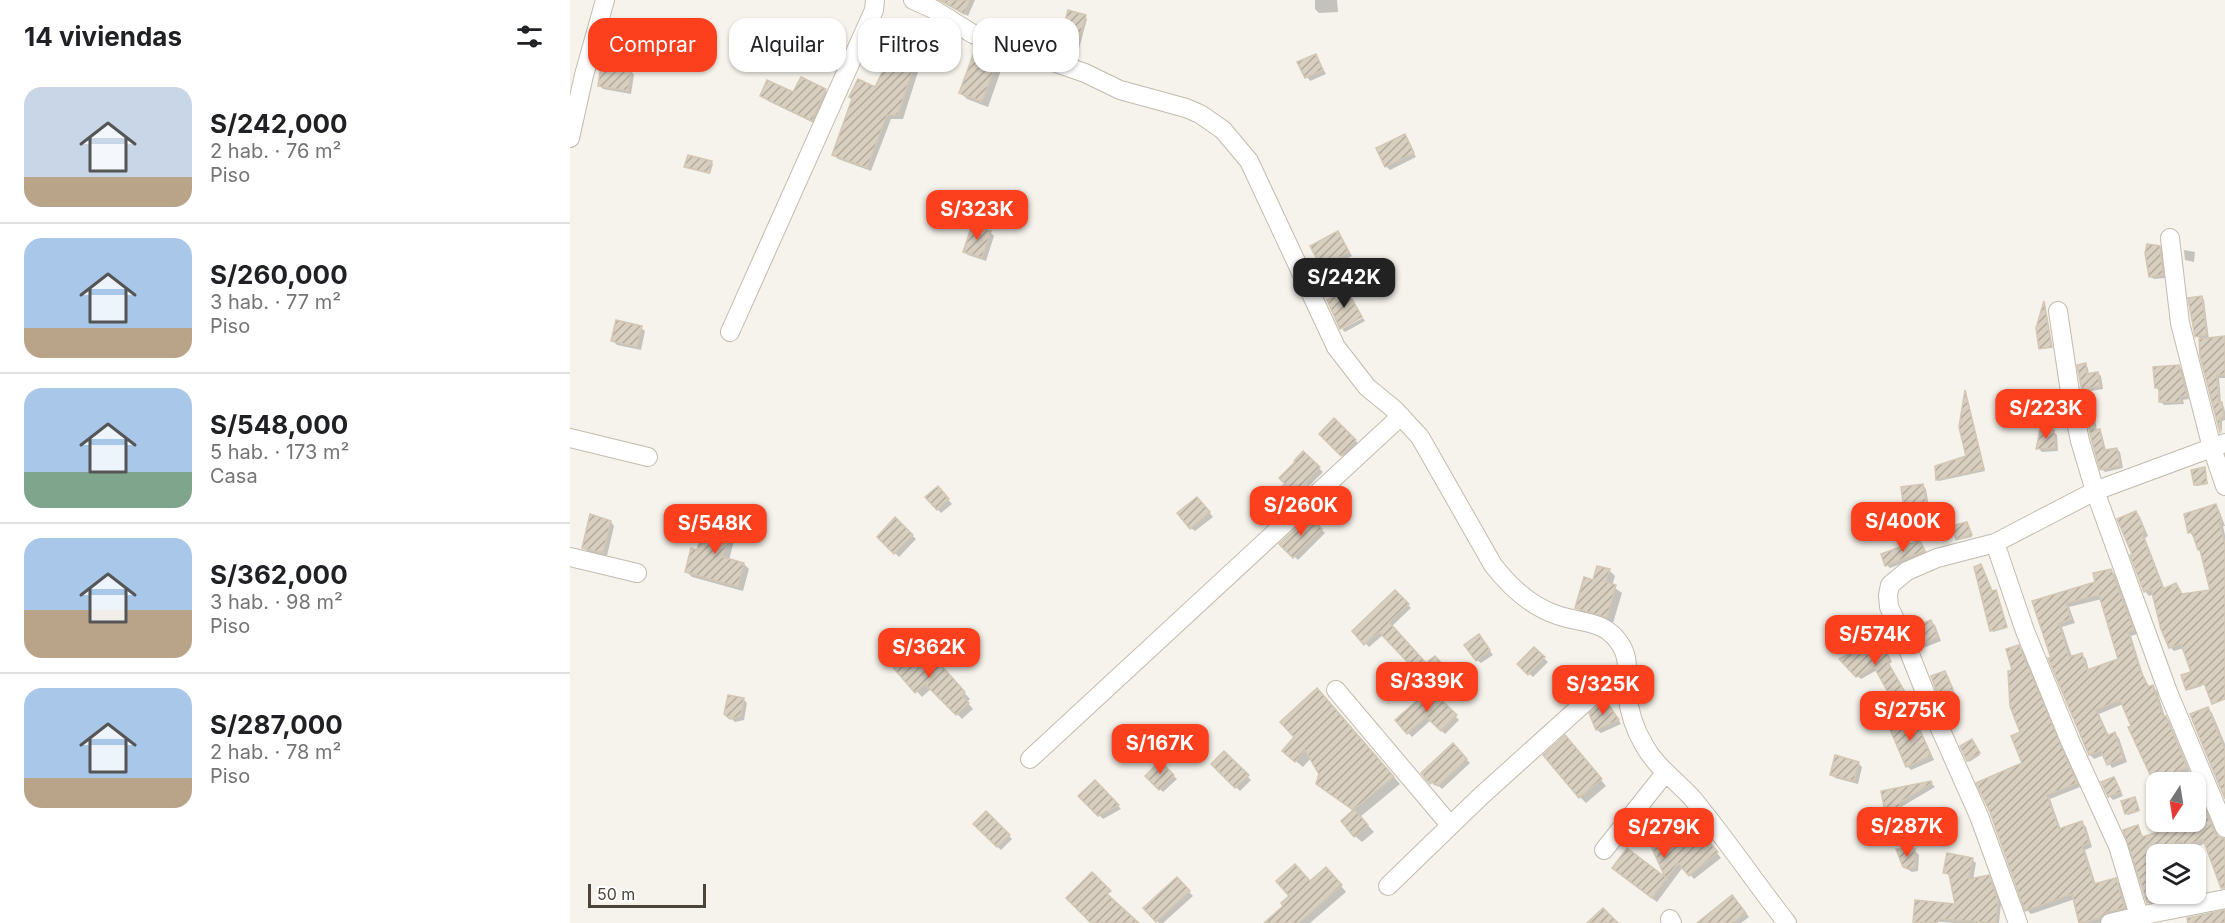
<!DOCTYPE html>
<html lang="es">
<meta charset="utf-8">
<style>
body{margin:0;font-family:Inter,sans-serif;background:#f6f6f6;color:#202124;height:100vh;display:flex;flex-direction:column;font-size:22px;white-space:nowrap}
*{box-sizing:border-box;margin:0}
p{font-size:20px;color:#757577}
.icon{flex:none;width:33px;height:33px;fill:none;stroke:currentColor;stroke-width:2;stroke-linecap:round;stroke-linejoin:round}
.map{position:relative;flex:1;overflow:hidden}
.sheet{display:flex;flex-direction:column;background:#fff;width:570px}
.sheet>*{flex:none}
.guide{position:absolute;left:18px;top:18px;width:570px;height:54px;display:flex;gap:12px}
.needle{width:39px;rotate:192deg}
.tools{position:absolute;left:1576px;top:772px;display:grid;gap:12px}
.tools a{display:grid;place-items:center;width:60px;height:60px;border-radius:12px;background:#fff;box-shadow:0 2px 4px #0004;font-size:30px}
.scale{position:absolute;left:18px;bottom:15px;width:118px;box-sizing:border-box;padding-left:6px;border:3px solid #4b4439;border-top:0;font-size:16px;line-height:21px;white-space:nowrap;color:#4b4439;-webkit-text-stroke:4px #fff;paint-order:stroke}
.price{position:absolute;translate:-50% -51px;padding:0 14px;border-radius:12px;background:#fc3f1d;color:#fff;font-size:20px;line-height:39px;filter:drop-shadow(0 2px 3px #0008)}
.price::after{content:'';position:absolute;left:50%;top:36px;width:18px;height:14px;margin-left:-9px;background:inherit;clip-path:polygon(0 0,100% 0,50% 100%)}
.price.selected{background:#222;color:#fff}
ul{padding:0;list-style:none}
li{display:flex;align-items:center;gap:18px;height:150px;padding:0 24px}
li+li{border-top:2px solid #e0e0e0}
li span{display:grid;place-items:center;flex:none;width:168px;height:120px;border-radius:18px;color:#555}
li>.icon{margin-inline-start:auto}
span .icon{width:72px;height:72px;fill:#fffc;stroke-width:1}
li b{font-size:26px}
h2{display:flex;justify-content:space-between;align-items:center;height:72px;padding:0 24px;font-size:26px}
.pill{padding:0 21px;border-radius:18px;background:#fff;box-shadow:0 2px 4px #0004;font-size:21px;line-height:54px}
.pill.selected{background:#fc3f1d;color:#fff}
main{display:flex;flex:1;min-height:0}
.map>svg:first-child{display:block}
.shadow{fill:#0003;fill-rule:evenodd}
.building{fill:url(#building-hatch);stroke:#d3c7b4;stroke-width:1.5;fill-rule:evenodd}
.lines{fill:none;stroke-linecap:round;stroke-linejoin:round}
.minor-casing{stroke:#c2bbae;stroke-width:20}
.minor{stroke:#fff;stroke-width:18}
</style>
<main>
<section class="sheet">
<h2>14 viviendas<svg class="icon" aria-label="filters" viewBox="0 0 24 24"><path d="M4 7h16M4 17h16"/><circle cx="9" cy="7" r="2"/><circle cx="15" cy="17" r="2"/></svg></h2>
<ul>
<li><span style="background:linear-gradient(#c9d6e8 75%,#b9a48a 0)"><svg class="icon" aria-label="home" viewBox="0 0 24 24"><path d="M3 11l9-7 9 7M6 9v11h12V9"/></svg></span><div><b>S/242,000</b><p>2 hab. · 76 m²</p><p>Piso</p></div></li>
<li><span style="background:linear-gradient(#a9c7e8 75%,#b9a48a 0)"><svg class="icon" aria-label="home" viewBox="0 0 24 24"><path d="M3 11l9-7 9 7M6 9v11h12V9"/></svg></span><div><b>S/260,000</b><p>3 hab. · 77 m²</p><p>Piso</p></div></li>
<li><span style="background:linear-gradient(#a9c7e8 70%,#7fa58c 0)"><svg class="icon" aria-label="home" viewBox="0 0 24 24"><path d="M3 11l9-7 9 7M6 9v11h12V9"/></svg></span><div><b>S/548,000</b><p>5 hab. · 173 m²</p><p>Casa</p></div></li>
<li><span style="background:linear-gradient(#a9c7e8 60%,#b9a48a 0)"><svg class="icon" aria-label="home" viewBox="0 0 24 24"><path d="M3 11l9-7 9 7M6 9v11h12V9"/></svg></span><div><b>S/362,000</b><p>3 hab. · 98 m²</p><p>Piso</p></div></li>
<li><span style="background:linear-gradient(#a9c7e8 75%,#b9a48a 0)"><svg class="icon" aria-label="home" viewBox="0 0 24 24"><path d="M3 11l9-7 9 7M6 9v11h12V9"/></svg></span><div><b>S/287,000</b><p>2 hab. · 78 m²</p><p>Piso</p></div></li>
</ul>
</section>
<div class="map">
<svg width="1655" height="923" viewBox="0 0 1655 923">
<defs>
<pattern id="building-hatch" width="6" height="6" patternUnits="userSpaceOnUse" patternTransform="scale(1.5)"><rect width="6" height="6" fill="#d8cfc1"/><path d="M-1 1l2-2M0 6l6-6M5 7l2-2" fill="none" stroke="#b1aa9e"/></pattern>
</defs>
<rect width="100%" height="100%" fill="#f6f3ec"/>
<!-- shadow -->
<path class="shadow" d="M368,0H405L398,16Z
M745,0H767L768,12L749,13L745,9Z
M515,16L517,19L506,59L491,53L489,51Z
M56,35L58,36L53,48L41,44Z
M350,46L355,50L333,119H321L301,171L268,159L263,154L306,89L322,55L311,47Z
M428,56L434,62L418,107L397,99L391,93Z
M746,56L756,74L740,81L729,63Z
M61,71L64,75L61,94L33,89L30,86Z
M232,79L255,90L261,96L248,125L198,101L192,95L224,94Z
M834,136L846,157L820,170L816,166Z
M141,162L143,164L140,174L116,166Z
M420,232L424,236L416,261L398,255L394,252Z
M768,233L782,256L756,270L742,247Z
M1589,247L1592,251L1595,278L1584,279L1580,276Z
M1614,250L1625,252L1624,262L1615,260Z
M1632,297L1634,300L1639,340L1655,337V378H1649L1651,403L1654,407L1655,412V420L1652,421V433L1631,356L1630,338L1626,336Z
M793,318L795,321L775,332L772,329Z
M71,328L75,331L71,350L47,345L43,341Z
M1516,365L1518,368L1519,375L1528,373L1531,376L1533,389L1521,391L1527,431L1532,434L1536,451L1547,449L1550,452L1553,468L1535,472L1532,469L1522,438Z
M1609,366L1612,370L1619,399L1613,400L1614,404L1594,405L1591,402L1589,391L1586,387Z
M1396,393L1415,471L1369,481L1367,479L1398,457L1390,427Z
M764,420L789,444L775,458L751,434Z
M1484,432L1487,435L1488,451L1472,452L1468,448Z
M733,453L753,472L739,486L741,489L728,502L713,487Z
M1634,469L1638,484L1627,486L1625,485Z
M1353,486L1356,489L1360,513H1363L1367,517L1370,534L1350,537L1346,534L1343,513H1340L1336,509Z
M368,488L382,504L371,513L357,497Z
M631,502L643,517L625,531L621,528Z
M1645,506L1649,510L1655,526H1653L1655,535V678L1614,648L1604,651L1600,647L1584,594L1579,596L1575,591L1566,513L1570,517L1578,536L1575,538L1595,590L1606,584L1614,596L1642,592L1633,553L1620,532Z
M22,516L41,522L44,526L37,556L18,552L14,548Z
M137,518L162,525L167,530L159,560L174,564L179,569L173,591L122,577L117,572L128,552Z
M740,518L755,533L728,560L712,544Z
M325,520L346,539L329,557L309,537Z
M1397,523L1402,537L1388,540L1387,539Z
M1350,542L1357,554L1320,568L1317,565Z
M1411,566L1423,593H1427L1437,628L1423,632L1422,630Z
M1039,570L1045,576L1042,586L1052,593L1043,623L1013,614L1007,608L1024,582Z
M1541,570L1545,575L1567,634L1561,636L1573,675L1580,688L1583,687L1587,691L1595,717L1599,721L1620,771L1609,777L1612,783H1587V786L1560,728L1563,726L1553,704L1529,714L1539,736L1545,734L1549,738L1557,762L1542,768L1534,755L1524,759L1520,755L1483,659L1464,602L1527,583ZM1532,599L1550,659L1519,671L1516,659L1511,654L1502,657L1492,627L1505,623L1499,607Z
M825,592L841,608L821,627L856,665L865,658L877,671L858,687L846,674L849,671L814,634L799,647L784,631Z
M1361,622L1365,625L1371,641L1353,648L1350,644Z
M912,640L923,655L911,663L907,660Z
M1309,640L1322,662L1319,664L1338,697L1327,703L1307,670L1291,679L1271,660Z
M1448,647L1453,651L1510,787L1480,799L1491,830L1512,823L1516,827L1522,847L1515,850L1526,885L1545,880L1550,884L1558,912L1534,923H1511L1505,899L1461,914L1457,910L1454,764L1444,671Z
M964,649L978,662L963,677L949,664Z
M316,657L348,670L367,663L400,699L397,702L403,709L392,719L362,688L352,697Z
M1374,672L1385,693L1373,698L1370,694Z
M1628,673L1632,686L1619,690L1617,689Z
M860,691L889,720L875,734L861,720L842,737L827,720Z
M753,697L830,784L790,817L804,832L792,842L785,836L784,811L748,784L750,774L741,758L733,767L721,757L726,737Z
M173,699L177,703L174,720L165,722L156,714Z
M1040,707L1051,724L1031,733L1027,730L1021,714Z
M1638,709L1642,713L1655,744V795Z
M1344,718L1347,722L1364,760L1341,770L1337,766Z
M1001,743L1036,786L1016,803L1010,797Z
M1403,743L1410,755L1399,762L1392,747Z
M883,746L900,763L872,789L867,784L865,786L853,773Z
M654,753L681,780L670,791L643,764Z
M590,763L607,779L593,792L577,776Z
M1288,763L1292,767L1288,784L1265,778L1262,774Z
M1544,778L1553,796L1543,800L1539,796Z
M525,782L551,809L533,819L510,796Z
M1361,783L1365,787L1331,807L1336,817L1321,820L1318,817L1313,793Z
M1629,797L1633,801L1650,839L1655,841V888L1636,843L1608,855H1587V894H1623L1625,898L1582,906L1578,902L1568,827L1574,838L1600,829V822H1626V798Z
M1565,798L1570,811L1558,815L1556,813Z
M416,813L442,839L431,850L405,824Z
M1078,837L1119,845L1137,840L1151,858L1124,879L1113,867L1087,902L1048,873L1057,850L1098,881Z
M1345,851L1349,855L1348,871L1342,872L1334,867Z
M1402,860L1406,863L1403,880L1418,877L1422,881L1431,904L1429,923H1385L1349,920L1387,905L1381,877L1375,872Z
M761,874L776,892L740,923H696L740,882Z
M607,879L623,896L593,923H589L575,908Z
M1166,900L1179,917L1171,923H1130Z"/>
<!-- building -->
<path class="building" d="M370,0H400L394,14Z
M498,10L516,15L504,57L487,51Z
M43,28L57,33L52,48L38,43Z
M318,34L351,44L328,115H317L297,168L262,155L282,99L279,97L288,79L305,87L321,54L309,47Z
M406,47L429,55L412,102L389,93Z
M746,54L753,70L735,78L727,62Z
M31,65L61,70L58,91L28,86Z
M231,77L256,89L242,121L190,96L197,80L223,92Z
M835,134L844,153L815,167L806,148Z
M118,155L142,161L139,173L114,167Z
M402,225L421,231L412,258L393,252Z
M768,231L779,252L751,267L740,246Z
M1577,244L1590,246L1593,275L1579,277L1575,253Z
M777,290L792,317L770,329L757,300Z
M1632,296L1637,335L1625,337L1618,298Z
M1474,301L1482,347L1469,349L1466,328Z
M46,320L72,326L67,347L41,341Z
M1655,336V375H1647L1649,403L1652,402L1654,417L1650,418V433L1630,356L1629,339Z
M1516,363L1517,374L1528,372L1530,386L1519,388L1525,430L1530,429L1534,450L1547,448L1550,466L1530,470L1521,438L1507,365Z
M1609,365L1617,396L1610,397L1611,402H1589V387L1585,388L1583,367Z
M1395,390L1414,469L1366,480L1365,466L1396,456L1389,427Z
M764,418L786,440L771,456L749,434Z
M1484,430L1485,448L1466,449L1470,431Z
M733,451L750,467L736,482L739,484L723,499L711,487L715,484L709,478L725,462L724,461Z
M1635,467L1637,483L1624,485L1621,470Z
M1353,484L1358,512L1364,511L1367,531L1345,534L1341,509L1334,510L1331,487Z
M368,486L379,499L367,510L355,497Z
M627,497L640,512L620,529L607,513Z
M1646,504L1652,522H1649L1655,544V699L1642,704L1634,683L1616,690L1611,675L1621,672L1611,644L1599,648L1591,629L1581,589L1574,592L1560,555L1562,554L1547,519L1566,511L1575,532L1572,533L1593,589L1606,583L1612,594L1640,590L1630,550H1628L1622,532L1618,533L1614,514Z
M20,514L41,521L33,553L12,548Z
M136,516L162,523L153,557L174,563L168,587L115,572L121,548L127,550Z
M740,516L752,529L723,558L709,544Z
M325,517L343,535L324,554L307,537Z
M1397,522L1402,535L1386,540L1382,526Z
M1350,540L1355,551L1315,566L1311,554Z
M1411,564L1422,591L1426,590L1437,627L1420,631L1404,567Z
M1027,566L1040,569L1036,582L1046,585L1037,618L1005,608L1014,577L1023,580Z
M1541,569L1564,630L1558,632L1570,669L1578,687L1583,685L1593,716H1596L1617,767L1606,772L1610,783H1584L1558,727L1561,726L1550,700L1526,710L1537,736L1545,732L1553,758L1537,765L1531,751L1519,755L1478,658H1481L1462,601L1525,582L1523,573ZM1529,595L1548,659L1517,670L1512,653L1499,657L1489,623L1501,619L1496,603Z
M825,590L839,604L819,622L856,663L865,656L875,667L853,685L844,674L846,671L809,632L794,645L782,631Z
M1361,620L1368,637L1348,645L1341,628Z
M909,634L920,650L906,661L894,645Z
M1309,638L1320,659L1317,661L1336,694L1323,701L1304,667L1286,677L1269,659Z
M327,645L348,668L362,655L395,692L392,696L399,703L386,715L355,684L345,693L314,657Z
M1449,645L1507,783L1477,795L1489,829L1512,821L1519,843L1512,846L1524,884L1546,878L1555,908L1537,912L1530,918L1509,923L1502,894L1455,911L1420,812L1406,783L1452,763L1441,736L1450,732L1440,706L1438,671L1442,670L1436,649Z
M964,647L975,657L958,675L947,664Z
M1375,671L1383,689L1368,695L1361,676Z
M747,688L824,777L784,809L798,825L784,837L771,821L783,810L746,784L749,774L735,750L725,762L712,751L724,737L710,722Z
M860,689L887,715L871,731L856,717L837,734L825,720Z
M158,695L174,698L171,716L160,719L154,714Z
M1036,701L1049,720L1026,730L1019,713Z
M1638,707L1655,750V799L1620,714Z
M1344,716L1361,756L1336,767L1319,727Z
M995,735L1032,779L1009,798L973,755Z
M1402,739L1410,753L1397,761L1390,746Z
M883,743L897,759L868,786L863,781L860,784L851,773Z
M654,751L679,775L665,788L641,764Z
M1265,755L1289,762L1284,781L1260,775Z
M590,761L604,775L589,790L575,776Z
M1544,777L1551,792L1538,797L1531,782Z
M525,780L549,805L528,816L508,796Z
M1361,781L1362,783L1329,803L1334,814L1316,817L1311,791Z
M1629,795L1645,833L1649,837L1655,839V888H1651L1633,839L1615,847L1612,841L1587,849V894H1601L1602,898L1577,903L1553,830L1568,825L1572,837L1598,829L1595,822H1626V797Z
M1565,797L1569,810L1555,814L1551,801Z
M416,811L440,835L427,847L403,824Z
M1089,821L1119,843L1132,834L1148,852L1119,876L1108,863L1082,898L1042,868L1057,848L1095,877L1077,837Z
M1326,849H1345V867L1338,869L1333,867Z
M1377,853L1403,858L1399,879L1419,875L1428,900L1426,923L1369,919L1367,923L1343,922L1345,900L1385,904L1379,874L1373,873Z
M725,864L740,881L756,867L772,885L729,923H694L713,906L711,903L719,896L706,881Z
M522,872L541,891L537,894L569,923H521L496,898Z
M607,877L620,891L586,922L573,908Z
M1162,895L1176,913L1163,923H1127Z
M1033,908L1048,923H1017Z
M1655,910V923H1618L1617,918Z"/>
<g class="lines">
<defs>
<path id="minor" d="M343,0L363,9L403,34L515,73L550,90L616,108L630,114L653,130L679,161L766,347L797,387L825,410L850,437L923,565C940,587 960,606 987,615C1009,623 1033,620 1048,641C1061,657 1056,675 1057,693C1059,711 1065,730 1074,745C1086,767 1107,781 1123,799C1156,839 1185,882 1217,923
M0,138L14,75L35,0
M1600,238L1610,323L1642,448L1655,486
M1488,311L1500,392L1510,441L1525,491L1598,692L1655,828
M160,332L304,10L305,0
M0,438L78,457
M1425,543L1455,631L1500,741L1548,846L1569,916L1540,923
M0,557L67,573
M766,690L880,825
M460,759L831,416
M1034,850L1096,772
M818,886L911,796L1022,696L1056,679
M1569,916L1655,899
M1100,919L1102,923
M1448,923L1409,816L1364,715L1332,634L1319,607L1318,595L1320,585L1337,571L1367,558L1425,543L1525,491L1655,443"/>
</defs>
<!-- minor casing -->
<use href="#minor" class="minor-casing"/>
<!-- minor -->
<use href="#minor" class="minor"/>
</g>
</svg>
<div class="tools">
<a><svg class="needle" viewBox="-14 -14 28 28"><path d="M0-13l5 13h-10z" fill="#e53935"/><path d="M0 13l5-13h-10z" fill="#757577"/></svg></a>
<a><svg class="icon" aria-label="layers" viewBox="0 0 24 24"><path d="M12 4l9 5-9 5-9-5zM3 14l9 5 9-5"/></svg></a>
</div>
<div class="scale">50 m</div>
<b class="price" style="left:407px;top:241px">S/323K</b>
<b class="price selected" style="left:774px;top:309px">S/242K</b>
<b class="price" style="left:1476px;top:440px">S/223K</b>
<b class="price" style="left:731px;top:537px">S/260K</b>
<b class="price" style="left:1333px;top:553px">S/400K</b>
<b class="price" style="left:145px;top:555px">S/548K</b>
<b class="price" style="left:1305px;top:666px">S/574K</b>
<b class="price" style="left:359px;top:679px">S/362K</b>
<b class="price" style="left:857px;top:713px">S/339K</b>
<b class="price" style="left:1033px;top:716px">S/325K</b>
<b class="price" style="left:1340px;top:742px">S/275K</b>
<b class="price" style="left:590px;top:775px">S/167K</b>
<b class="price" style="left:1337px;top:858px">S/287K</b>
<b class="price" style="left:1094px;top:859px">S/279K</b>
<div class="guide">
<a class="pill selected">Comprar</a>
<a class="pill">Alquilar</a>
<a class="pill">Filtros</a>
<a class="pill">Nuevo</a>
</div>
</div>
</main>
